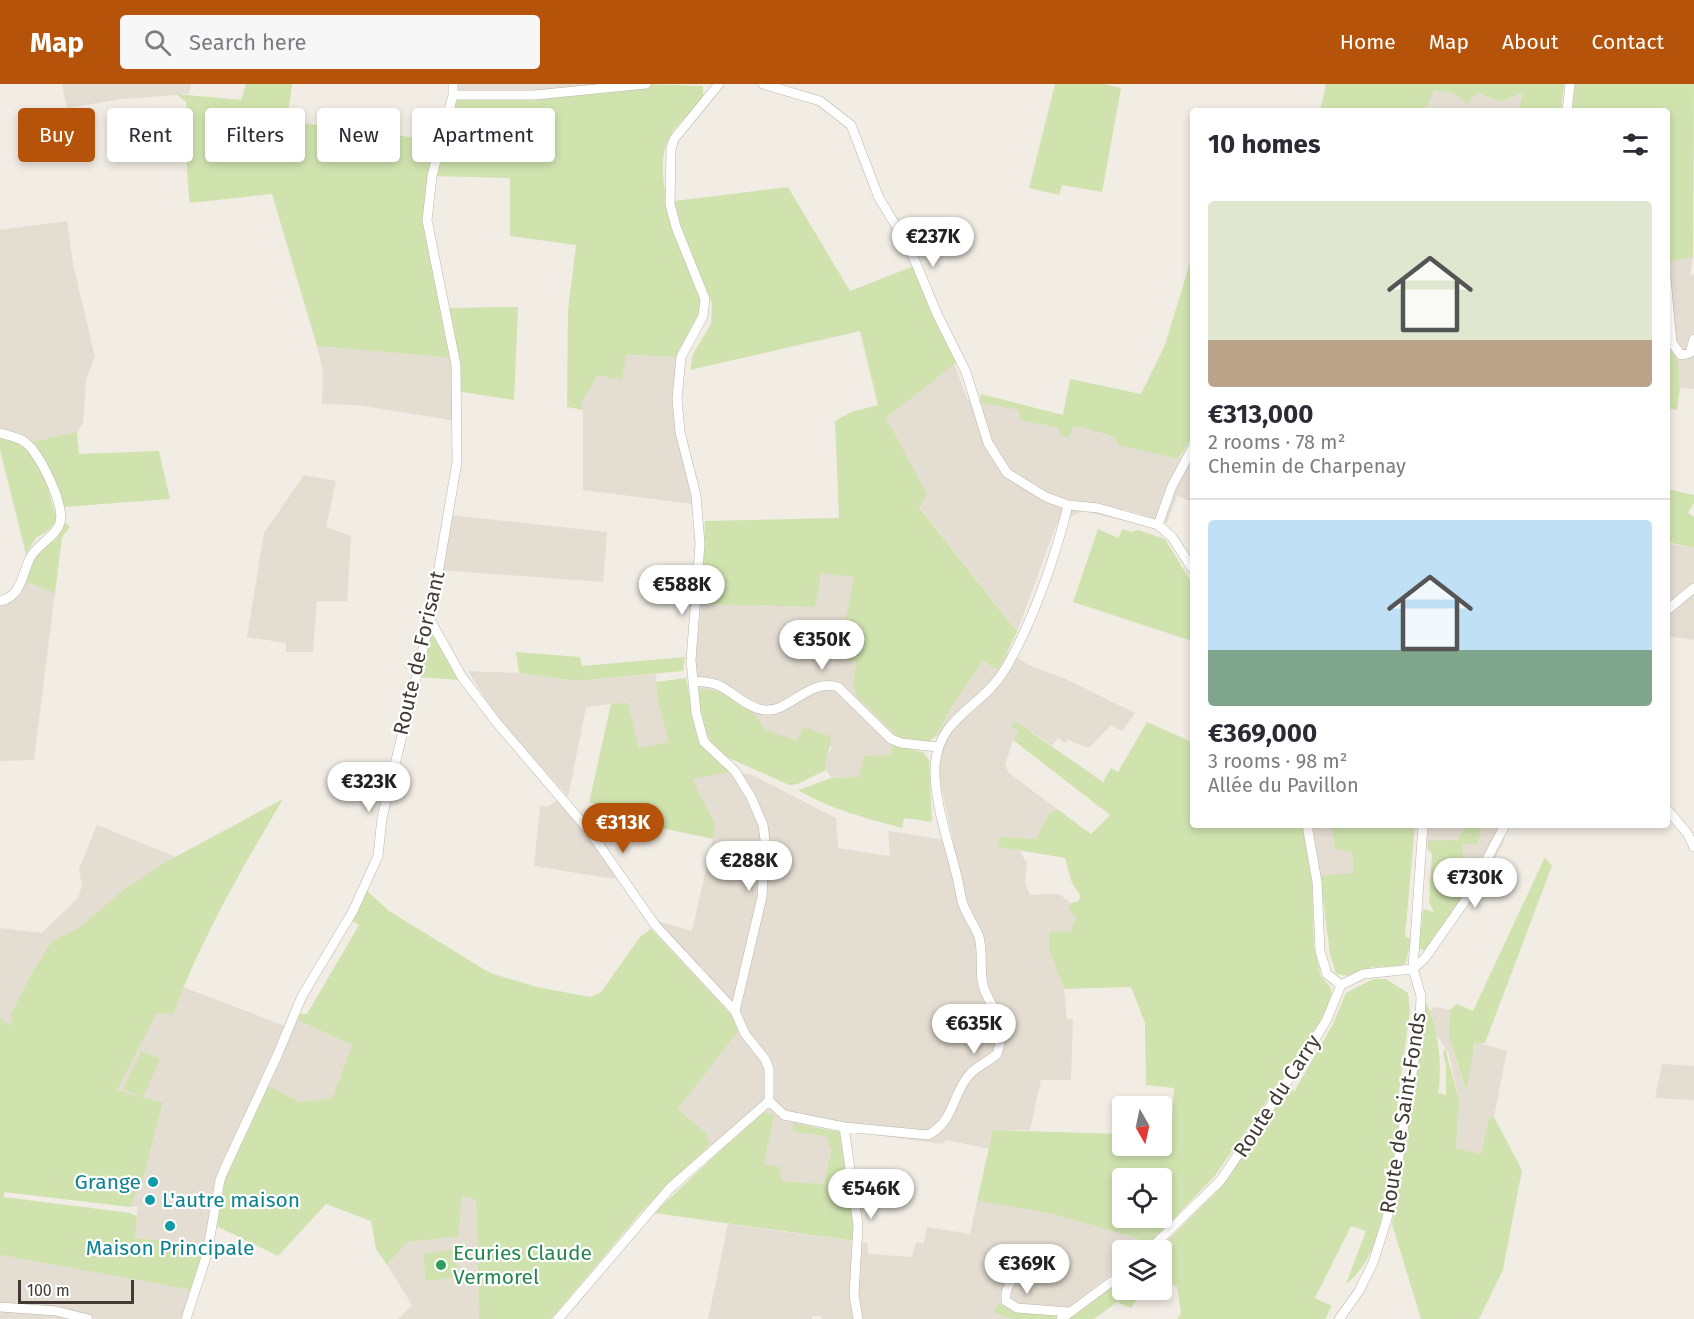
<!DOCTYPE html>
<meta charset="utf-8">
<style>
body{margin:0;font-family:"Fira Sans",sans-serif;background:#f7f7f7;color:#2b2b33;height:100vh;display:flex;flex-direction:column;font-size:22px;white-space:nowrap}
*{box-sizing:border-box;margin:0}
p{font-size:20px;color:#7c7c81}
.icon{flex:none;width:33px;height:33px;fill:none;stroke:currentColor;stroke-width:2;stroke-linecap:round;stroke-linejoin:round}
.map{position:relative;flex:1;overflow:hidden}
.side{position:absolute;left:1190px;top:24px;width:480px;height:720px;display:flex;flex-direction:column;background:#fff;border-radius:6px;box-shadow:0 3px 9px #0003}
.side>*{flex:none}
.banner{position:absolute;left:18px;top:24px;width:570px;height:54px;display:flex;gap:12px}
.needle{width:39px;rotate:171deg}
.fabs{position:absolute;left:1112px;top:1012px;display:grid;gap:12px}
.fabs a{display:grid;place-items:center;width:60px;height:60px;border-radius:6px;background:#fff;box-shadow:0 3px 9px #0003;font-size:30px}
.scale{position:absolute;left:18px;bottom:15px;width:116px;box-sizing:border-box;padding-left:6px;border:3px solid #423b34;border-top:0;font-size:16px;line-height:21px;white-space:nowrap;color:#423b34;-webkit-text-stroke:4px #fff;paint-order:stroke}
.price{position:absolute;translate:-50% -51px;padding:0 14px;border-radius:21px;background:#fff;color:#222;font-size:20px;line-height:39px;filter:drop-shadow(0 2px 3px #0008)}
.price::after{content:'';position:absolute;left:50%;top:36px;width:18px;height:14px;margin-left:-9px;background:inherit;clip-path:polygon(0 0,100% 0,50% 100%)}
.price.current{background:#b45309;color:#fff}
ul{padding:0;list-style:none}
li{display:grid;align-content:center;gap:12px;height:318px;padding:0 18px}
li+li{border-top:2px solid #e1e1e2}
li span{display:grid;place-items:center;height:186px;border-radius:6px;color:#555}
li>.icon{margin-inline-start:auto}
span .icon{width:108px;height:108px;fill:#fffc;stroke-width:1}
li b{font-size:26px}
h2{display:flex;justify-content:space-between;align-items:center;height:72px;padding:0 18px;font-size:26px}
.chip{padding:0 21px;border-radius:6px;background:#fff;box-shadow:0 3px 9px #0003;font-size:21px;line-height:54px}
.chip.current{background:#b45309;color:#fff}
header{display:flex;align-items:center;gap:36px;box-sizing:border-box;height:84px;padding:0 30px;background:#b45309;color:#fff}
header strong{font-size:28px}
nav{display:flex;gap:33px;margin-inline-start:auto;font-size:21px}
.search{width:420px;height:54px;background:#f7f7f7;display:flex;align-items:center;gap:15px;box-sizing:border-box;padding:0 21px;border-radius:6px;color:#7c7c81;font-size:22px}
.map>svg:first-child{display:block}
.residential{fill:#e4ddd2}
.green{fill:#d0e3af;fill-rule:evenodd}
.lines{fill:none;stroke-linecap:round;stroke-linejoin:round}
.street-casing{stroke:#beb5aa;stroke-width:10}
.street{stroke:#fff;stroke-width:9}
.culture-dot{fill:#0f9aa8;stroke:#fff;stroke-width:2}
.leisure-dot{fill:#2e9e5b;stroke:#fff;stroke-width:2}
.labels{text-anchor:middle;stroke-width:4.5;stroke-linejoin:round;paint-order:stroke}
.street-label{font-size:21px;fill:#423b34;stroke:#fff}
.culture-label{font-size:21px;fill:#0d838f;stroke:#fff;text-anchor:end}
.leisure-label{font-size:21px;fill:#27864d;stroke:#fff;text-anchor:start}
</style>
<header>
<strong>Map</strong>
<div class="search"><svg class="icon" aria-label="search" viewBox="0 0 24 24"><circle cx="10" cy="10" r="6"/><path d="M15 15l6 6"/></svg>Search here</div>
<nav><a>Home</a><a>Map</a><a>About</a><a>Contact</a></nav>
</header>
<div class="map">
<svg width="1694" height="1235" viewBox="0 0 1694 1235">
<rect width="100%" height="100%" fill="#f1ece4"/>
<!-- residential -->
<path class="residential" d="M62,0H191L189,10L123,15L67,24Z
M453,0H607L609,4L453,11Z
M1433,6L1477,9L1502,18L1523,8L1518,27H1419L1427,22Z
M67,137L73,180L95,273L86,295L83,339L77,348L27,359L0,349V146Z
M1693,173L1690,190L1694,191V305L1680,304L1678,276L1667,265L1666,178Z
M317,262L455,274L457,337L357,321L322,320L323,287Z
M950,268L967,315L1020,326L1021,336L1058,344L1082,343L1114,353L1118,361L1179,375L1192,357V418L1177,412L1167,439L1124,425L1122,436L1083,427L1057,439L1017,548L919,422L886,334L903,313Z
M625,271L681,273L677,315L685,382L693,420L583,406V326L581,319L598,291Z
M304,391L336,397L326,443L351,452L347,517H317L313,568H286V559L247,553L264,449Z
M449,431L607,448L603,498L439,486Z
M1666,459L1694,464V556L1667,552Z
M821,488L855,493L838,574L856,578L853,599L899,654L893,661L891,671L860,693L832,694L826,686L825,676L832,663L792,657L764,645L698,605L695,582L701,520L815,523Z
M21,496L55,509L34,676L0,677V517Z
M1007,568L1029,581L1066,595L1135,629L1122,647L1111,641L1089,664L1068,656L1064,659L1058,654L1052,662L1032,648L1011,642L1020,648L1013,656L1005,681L1009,689L1057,725L1048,731L1036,755L1002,753L998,755L999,763L1019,766L1027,779L1025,799L1030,811L1059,810L1071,819L1068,824L1076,834L1070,848L1049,866L1064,905L1067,935H1073L1071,996H1041L1030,1046H993L990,1065L946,1056L942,1060L794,1040V1048L826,1052L831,1067L824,1100L781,1097L764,1081L774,1031L713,1071L706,1049L678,1025L737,947L745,942L743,931L722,912L702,882L697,884L658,837L692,847L713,755L715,739L691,694L729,688L750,690L836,734L838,764L890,772L888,747L953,757L941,702L937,651L952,622L983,577L998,586Z
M468,587L519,589L576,597L656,590L657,613L670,658L639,664L628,618L586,623L568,713L494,629Z
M558,715L588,749L616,791L614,795L534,782L540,722H549Z
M97,741L176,773L121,808L78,846L11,943L0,934V844L42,849L78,814L82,802L79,785Z
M1311,741H1331L1335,765L1352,769L1353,790L1320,792Z
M1429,741H1466L1458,756L1441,758L1427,757Z
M1478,741H1505L1504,758L1472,817L1460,818L1463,759L1481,743Z
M183,903L285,942L297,936L352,961L332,1014L300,1018L264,1001L209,1161L134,1154L138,1123H130L144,1091L163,1020L116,1006L157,928L173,930Z
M1436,923L1450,926L1449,953L1465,1006L1476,958L1507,967L1494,1033L1489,1035L1481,1070L1456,1064L1459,1016L1449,970L1436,950L1430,926Z
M1662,980L1694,982V1016L1655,1014Z
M462,1112L476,1116L479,1235H398L412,1221L387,1181L407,1158L457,1153Z
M977,1117L1049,1129L1137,1154L1144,1165L1122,1167V1182L1060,1230L1017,1228L999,1219L993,1228L1012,1235H822L821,1232H812V1235H708L728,1140L867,1159L868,1170L912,1173L916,1158L924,1159L927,1143L970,1150Z
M0,1171L187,1205L195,1211L186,1235H0Z"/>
<!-- green -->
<path class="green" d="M246,0H292L287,37L440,57L453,11L471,12L646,0L703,2V17C694,27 681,36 673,47C643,89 687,174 705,215L703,232L681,273L626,271L622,296L598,291L581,319L583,326L567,323L568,226L576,161L510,152V94L432,92L427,136L445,224L518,223L514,316L456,307L454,274L317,262L272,110L190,119C185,87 188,51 186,18L176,10L241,16Z
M1055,0H1104L1121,4L1102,108L1062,101L1059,111L1029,104Z
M1326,0H1564L1561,27H1518L1523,8L1502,18L1477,9L1467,20L1453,9L1434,6L1427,22L1419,27H1320Z
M1575,0H1694L1693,173L1667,178L1666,27H1572Z
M788,103L850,207L914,182L957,278L886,334L927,410L919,423L1017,548L998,586L983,577L952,622L937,651L929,658L899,654L856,612L853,599L856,578L838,574L854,493L821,489L815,523L701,520L705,437L839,434L835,337L851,328L878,321L860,247L690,286L693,270L711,240L712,219L676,133L674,117Z
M1192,172V354L1178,375L1118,361L1114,353L1082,343H1073L1069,354L1061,352L1058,344L1020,336L1019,326L980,318L981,310L1063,331L1070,295L1141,310L1165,261Z
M1666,262L1678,276L1680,304L1677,326L1667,324Z
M77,348L79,370L159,367L170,415L62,423L49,383L42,384L57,436L49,446L36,454L26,470L0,366V349L27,359Z
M1667,405L1694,411V419L1688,429L1694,433V464L1667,458Z
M61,435L70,443L62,453L55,509L21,496L29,476Z
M1098,445L1118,454L1123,445L1131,448L1138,446L1165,455L1192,499V557L1073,518Z
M431,549L460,596L415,593Z
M516,568L580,573L582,582L685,573L683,587L576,597L519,589Z
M686,594L698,656L729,688L692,695L715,739L713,755L647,741L650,728L589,719L611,620L628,618L639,664L669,658L657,613L656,598Z
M698,605C721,604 755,623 764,645L797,657L803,643L830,652C832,665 824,673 826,686L798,700L789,701L718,669L703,645Z
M1015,637L1103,698L1111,684L1118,688L1147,638L1192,658V741L1303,743L1312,797L1314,863L1321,892L1331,904L1332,916L1319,942L1214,1093L1144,1165L1137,1154L1049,1129L977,1117L993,1046L1122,1050V1062H1161V1052H1171L1174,1004L1146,1001L1145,939L1131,903L1064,905L1049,866L1050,847L1070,848L1076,834L1068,824L1071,819L1079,817L1080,811L1072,799L1065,774L999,763L998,755L1002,753L1036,755L1048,731L1057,725L1091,750L1110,731L1013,656L1019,648L1011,642ZM1122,1095H1161V1134H1122Z
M893,661L923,668L929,676L932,738L904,734L902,744C866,734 831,726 798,706L832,694L859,693L864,672L890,671Z
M283,715C242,784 201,855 173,930L157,929L117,1006L163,1019L144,1091L130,1123L4,1108V1113L130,1129L137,1132L135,1154L209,1161L195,1211L187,1205L0,1171V934L11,942L12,928L32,889L52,857L79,844L121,808L164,779Z
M1331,741H1415L1405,852L1411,855L1406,879L1401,882L1372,883L1347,892L1336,890L1330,870L1320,792L1353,789L1352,769L1335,765Z
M1466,741L1481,743L1478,760H1463L1460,818L1425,867L1419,864L1423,825L1434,828L1429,818L1432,770L1428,765L1427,757L1458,756Z
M1545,773L1552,782L1485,959H1475L1466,1007L1449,953L1450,926L1457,920L1473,927Z
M364,804L389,827L490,889L537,903L590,913L601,908L640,853L651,845L732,932L738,947L678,1025L706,1049L710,1061L642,1127L551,1235H479L476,1116L462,1112L458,1153L407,1158L387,1181L376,1165L371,1137L326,1120L278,1172L212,1140L220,1096L264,1000L300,1018L332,1014L352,961L297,936L300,930H307L359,841L348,835Z
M1373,895H1386L1408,909L1410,927L1397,1021L1402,1020L1393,1085L1384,1084V1089L1391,1090C1382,1128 1379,1175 1346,1200L1366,1147L1351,1142L1315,1214L1332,1222L1325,1235H1177L1181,1229L1177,1203L1161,1195V1167H1157L1222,1102L1291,1001L1294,1008L1333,940L1346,909Z
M1426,918C1438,944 1443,981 1438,1009L1446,1011V983L1443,969L1445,964L1459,1016L1456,1064L1481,1070L1489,1034L1494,1033L1522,1086L1503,1186L1479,1235H1421L1392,1140Z
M141,967L160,975L143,1013L123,1005Z
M768,1029L774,1031L764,1081L780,1083L781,1097L824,1100L831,1067L826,1052L793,1048V1039L840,1048L855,1143L854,1157L654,1129L759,1030Z
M455,1165L458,1193L426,1197L423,1170Z
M1122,1196V1206H1143L1131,1224L1117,1218L1094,1235H1068Z
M998,1219L1017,1228L1060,1230L1057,1235H1012L993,1228Z"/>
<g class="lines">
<defs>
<path id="street" d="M719,0L674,55L671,65L670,120L676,143L705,215L703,232L681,273L677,315L680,348L696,411L700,460L691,576L696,629L704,658L735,687L751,713L763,741L765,756L762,813L735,927
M763,0L820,17L851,41L879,114L910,165L937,230L966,288L988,359L1007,389L1046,413L1068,421L1098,424L1158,441L1172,453L1192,484
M453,11H535L646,0
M1567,27L1570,0
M1666,194L1672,259L1681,271L1690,269L1694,255
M0,349C8,352 19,353 26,359C40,370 65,421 60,439C56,453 37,460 30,474C22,491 21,513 0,517
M1158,441L1172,402L1192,365
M1666,527L1694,504
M430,536L462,593L497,639L591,749L655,841L735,927L745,950L765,975L769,985V1017
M693,597C702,598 713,598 720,602C734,609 749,625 765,626C791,628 808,594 838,603L891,655L901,659L938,663
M1666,724L1687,749L1694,763
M1307,741L1317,798L1320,867L1327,890L1341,901
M769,1017L784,1031L844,1043L928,1051C955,1037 952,1009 970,990C978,982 989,977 997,970C1009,931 997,937 985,907C978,892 984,870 979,853C975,842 967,832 963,820C960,811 959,799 956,789C948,756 934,718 935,683C938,633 979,625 1002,590C1030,546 1056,472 1068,421
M844,1043L858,1141L854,1211L858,1235
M1148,1167L1221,1096L1306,969L1326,937L1341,901L1363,890L1413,885L1425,874L1465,817L1505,741
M1022,1172L1006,1208V1217L1017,1224L1069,1228
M0,1223L56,1227L88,1235
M186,1235L207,1170L220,1096L225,1084L277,972L302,912L353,827L378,772L382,734L430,536L457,378L456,281L427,136L432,92L453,11V0
M558,1235L670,1104L769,1017
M1061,1235L1122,1190
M1339,1235L1359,1207L1373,1179L1387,1135L1396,1091L1420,939L1421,912L1413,885L1423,741"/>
</defs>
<!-- street casing -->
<use href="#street" class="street-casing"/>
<!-- street -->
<use href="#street" class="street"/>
</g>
<!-- markers -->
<g class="culture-dot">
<circle cx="153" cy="1098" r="6"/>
<circle cx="150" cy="1116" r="6"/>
<circle cx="170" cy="1142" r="6"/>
</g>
<circle class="leisure-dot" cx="441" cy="1181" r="6"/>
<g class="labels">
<!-- street labels -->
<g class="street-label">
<text transform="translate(419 569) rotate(-77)" y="7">Route de Forisant</text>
<text transform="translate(1277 1012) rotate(-57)" y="7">Route du Carry</text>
<text transform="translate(1403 1029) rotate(-81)" y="7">Route de Saint-Fonds</text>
</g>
<!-- culture labels -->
<g class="culture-label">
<text x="141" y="1105">Grange</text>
<text x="162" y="1123" text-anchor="start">L'autre maison</text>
<text x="170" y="1171" text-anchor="middle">Maison Principale</text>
</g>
<!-- leisure labels -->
<g class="leisure-label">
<text x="453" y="1176">Ecuries Claude<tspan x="453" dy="24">Vermorel</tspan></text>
</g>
</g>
</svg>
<div class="fabs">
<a><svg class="needle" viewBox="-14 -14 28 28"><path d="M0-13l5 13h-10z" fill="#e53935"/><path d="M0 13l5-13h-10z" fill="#7c7c81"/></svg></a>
<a><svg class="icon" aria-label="locate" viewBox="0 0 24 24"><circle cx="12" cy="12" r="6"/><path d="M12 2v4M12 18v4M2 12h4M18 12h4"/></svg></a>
<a><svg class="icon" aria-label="layers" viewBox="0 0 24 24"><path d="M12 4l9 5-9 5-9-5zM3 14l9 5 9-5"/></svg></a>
</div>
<div class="scale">100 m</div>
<b class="price" style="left:933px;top:184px">€237K</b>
<b class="price" style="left:682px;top:532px">€588K</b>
<b class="price" style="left:822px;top:587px">€350K</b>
<b class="price" style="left:369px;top:729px">€323K</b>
<b class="price current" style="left:623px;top:770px">€313K</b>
<b class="price" style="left:749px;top:808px">€288K</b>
<b class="price" style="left:1475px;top:825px">€730K</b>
<b class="price" style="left:974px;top:971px">€635K</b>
<b class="price" style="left:871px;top:1136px">€546K</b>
<b class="price" style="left:1027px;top:1211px">€369K</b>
<div class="banner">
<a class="chip current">Buy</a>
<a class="chip">Rent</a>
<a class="chip">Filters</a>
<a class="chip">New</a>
<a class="chip">Apartment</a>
</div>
<section class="side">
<h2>10 homes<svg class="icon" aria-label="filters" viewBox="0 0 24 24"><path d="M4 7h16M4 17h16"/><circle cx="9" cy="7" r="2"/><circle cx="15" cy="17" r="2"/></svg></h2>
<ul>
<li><span style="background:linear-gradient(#dfe7d0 75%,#b9a48a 0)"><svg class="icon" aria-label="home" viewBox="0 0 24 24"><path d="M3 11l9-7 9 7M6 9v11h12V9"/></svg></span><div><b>€313,000</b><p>2 rooms · 78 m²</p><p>Chemin de Charpenay</p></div></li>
<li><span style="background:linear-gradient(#bfe0f5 70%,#7fa58c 0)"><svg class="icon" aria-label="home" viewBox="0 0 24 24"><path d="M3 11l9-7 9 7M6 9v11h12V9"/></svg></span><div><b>€369,000</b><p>3 rooms · 98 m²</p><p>Allée du Pavillon</p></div></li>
</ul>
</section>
</div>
